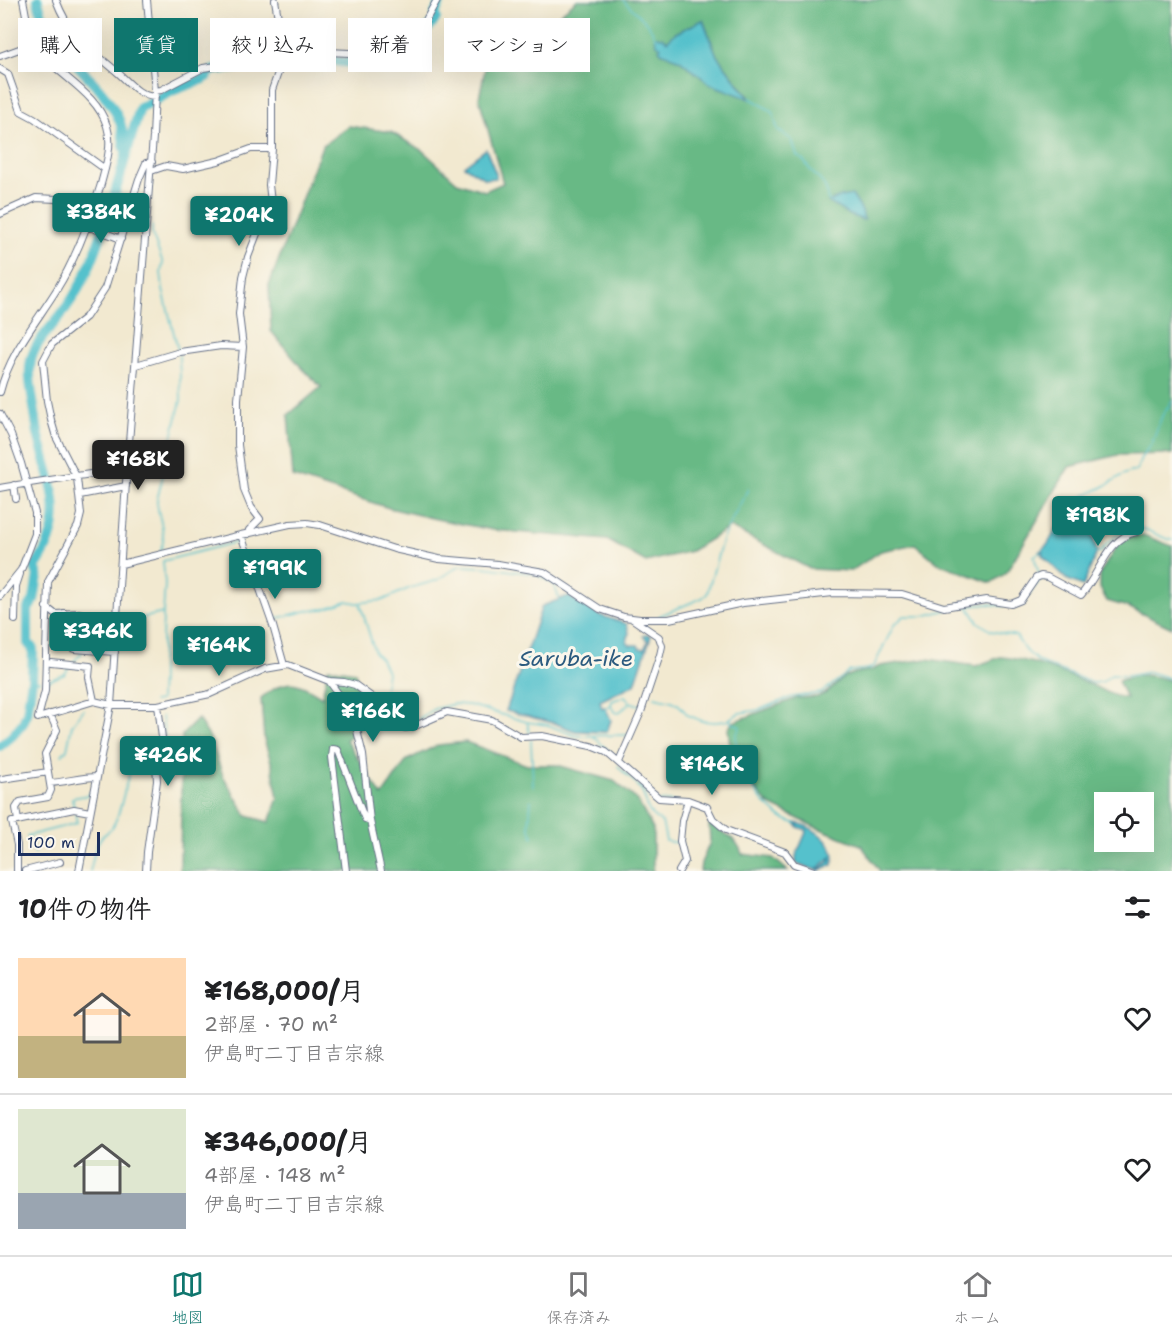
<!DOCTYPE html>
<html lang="ja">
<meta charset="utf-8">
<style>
body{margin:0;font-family:"Shantell Sans","Klee One",sans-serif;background:#f6f6f6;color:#202124;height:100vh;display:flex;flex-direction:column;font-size:22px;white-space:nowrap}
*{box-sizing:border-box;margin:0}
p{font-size:20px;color:#757577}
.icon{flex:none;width:33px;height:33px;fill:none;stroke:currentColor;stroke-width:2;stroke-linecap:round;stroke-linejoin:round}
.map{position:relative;height:871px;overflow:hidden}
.drawer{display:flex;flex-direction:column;background:#fff;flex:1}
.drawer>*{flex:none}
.guide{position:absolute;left:18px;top:18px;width:600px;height:54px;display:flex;gap:12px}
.fabs{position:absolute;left:1094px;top:792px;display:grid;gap:12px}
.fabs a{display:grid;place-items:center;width:60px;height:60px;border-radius:0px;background:#fff;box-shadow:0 6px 24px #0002;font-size:30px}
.scale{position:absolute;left:18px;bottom:15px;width:82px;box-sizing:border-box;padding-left:6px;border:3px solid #1b2f5e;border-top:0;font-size:16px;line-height:21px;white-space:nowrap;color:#1b2f5e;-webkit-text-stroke:4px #fbf7ec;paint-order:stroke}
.price{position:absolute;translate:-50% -51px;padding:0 14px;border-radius:6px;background:#0f766e;color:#fff;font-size:20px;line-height:39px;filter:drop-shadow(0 2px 3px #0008)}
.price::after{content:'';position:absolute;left:50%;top:36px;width:18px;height:14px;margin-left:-9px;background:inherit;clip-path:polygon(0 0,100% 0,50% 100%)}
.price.on{background:#222;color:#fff}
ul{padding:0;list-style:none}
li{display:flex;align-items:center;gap:18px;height:150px;padding:0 18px}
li+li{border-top:2px solid #e0e0e0}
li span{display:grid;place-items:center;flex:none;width:168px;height:120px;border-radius:0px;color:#555}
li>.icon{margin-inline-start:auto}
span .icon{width:72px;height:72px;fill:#fffc;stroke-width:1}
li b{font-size:26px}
h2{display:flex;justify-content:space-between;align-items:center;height:72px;padding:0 18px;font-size:26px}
.pill{padding:0 21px;border-radius:0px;background:#fff;box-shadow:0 6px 24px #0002;font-size:21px;line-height:54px}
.pill.on{background:#0f766e;color:#fff}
.menu{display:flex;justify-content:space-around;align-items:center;height:84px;border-top:2px solid #e0e0e0;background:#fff;font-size:16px;color:#757577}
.menu a{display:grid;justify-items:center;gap:3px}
.menu .on{color:#0f766e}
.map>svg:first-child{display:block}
.forest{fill:#68b985;stroke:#427472;stroke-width:1.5;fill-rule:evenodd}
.water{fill:#54c1cc;stroke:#387895;stroke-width:1.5}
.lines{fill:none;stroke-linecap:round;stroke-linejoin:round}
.stream{stroke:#54c1cc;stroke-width:1.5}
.river{stroke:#54c1cc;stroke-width:10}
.minor-casing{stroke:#667086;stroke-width:8}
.minor{stroke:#fff;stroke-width:6}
.labels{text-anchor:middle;stroke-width:6;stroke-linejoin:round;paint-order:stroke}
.water-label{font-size:22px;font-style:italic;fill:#2c5b7f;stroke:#fbf7ec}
</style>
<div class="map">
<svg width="1172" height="871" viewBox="0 0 1172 871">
<rect width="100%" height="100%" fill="#fbf7ec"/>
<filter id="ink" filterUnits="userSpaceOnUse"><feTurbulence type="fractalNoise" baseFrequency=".0167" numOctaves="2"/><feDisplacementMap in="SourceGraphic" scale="12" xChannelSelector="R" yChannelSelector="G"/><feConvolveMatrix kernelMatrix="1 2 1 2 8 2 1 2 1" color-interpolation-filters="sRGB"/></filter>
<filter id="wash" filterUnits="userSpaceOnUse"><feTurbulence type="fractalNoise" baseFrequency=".008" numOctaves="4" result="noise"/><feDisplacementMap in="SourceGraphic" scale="24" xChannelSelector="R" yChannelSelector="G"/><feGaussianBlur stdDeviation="1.35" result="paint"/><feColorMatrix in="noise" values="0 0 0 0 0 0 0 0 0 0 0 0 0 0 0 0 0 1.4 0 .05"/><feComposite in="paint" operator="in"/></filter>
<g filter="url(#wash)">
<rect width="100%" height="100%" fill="#f2e9d0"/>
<!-- forest -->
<path class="forest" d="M577,0H1172V454L1118,455L1069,467L1006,573L991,583L938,563L915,544L881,551L851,571L810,569L730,527L691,551L646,562L607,540L493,530L436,519L389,508L293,477L288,415L321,387L301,367L271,331L269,285L322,146L349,126L391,132L423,151L457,182L485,191L503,183L479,98L486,64L530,38ZM703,20L717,56L750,98L710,84L680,60L661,52V47L676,33Z
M1143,535L1172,546V628L1128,607L1107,601L1100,588V573L1117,546L1126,537Z
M1000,657C1030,659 1059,671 1087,683C1100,688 1111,697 1126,698L1118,681C1142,673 1149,674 1172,681V871H880L861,845L813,826L768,804L732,761L728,729L733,722L797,698L817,697L826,693L844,677L855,673L872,670L880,666L927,659L976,666ZM1104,802H1143V842H1104Z
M328,668L355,672L368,722L346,740L382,796L407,760L438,745L466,742L527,765H557L614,781L637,800L653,829V871H180L182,735L198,719L210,738L223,776L247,816L269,822L278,798L272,765L264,739L261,698C287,677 295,680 322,697Z
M709,824C722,832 738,838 742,854L773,858L788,871H700L701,863L710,842Z"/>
<!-- water -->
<path class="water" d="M703,20L717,56L750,99L710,84L680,60L661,52L659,49L661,47L656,43L655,36L663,37L667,41L676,33Z
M486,149L496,174V178L485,179L464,166Z
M852,195L862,211L864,220L849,215L828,202L841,197Z
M1070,505H1084L1097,552L1083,586L1066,579L1042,555L1043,552L1040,553L1039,552L1048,544Z
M568,596L599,615L627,624L629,633L627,642L630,645H638L639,648L644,649L648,641L643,636L647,634L651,636L635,684L600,701L602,708L605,707L611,720L607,732L575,731L554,723L506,711L542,606Z
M795,823C813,825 841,847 832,865L817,871L830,861L831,857L816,870L796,863V856L807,830L798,827Z"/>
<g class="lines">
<!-- stream -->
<path class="stream" d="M623,0L648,24L656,38
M750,98L770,110L773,114L778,130L792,140L797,156C806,160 806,166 813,173C820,181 828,185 827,198L830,202
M115,193L131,199
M137,202L143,209
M152,226V234L163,263L161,272L163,290L178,350
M1078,506V500C1087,493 1096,491 1105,486C1116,480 1123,472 1137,471L1141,458L1152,443L1162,416L1172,401
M161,552C161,546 164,543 163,537C163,524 157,513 157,500L181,400L179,355
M1096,553L1101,552C1106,543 1110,541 1118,535C1141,518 1149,535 1172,540
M1039,574L1034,556L1040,552
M360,603L375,653L381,659L387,672L383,701L391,714L408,723L414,722L434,709L454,704L469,705L527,722L548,725L576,736L628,735
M1014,606L1022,604L1039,581
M960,607L988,604L1003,606
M969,608L978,622L991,631L1016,636L1024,649L1039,662L1093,683L1102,682L1111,675L1127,676L1149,672L1172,679
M659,616L702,598L707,594L723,537L748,489
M274,619L310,610L325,609L347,601L357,603L383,600L410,588L438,580L459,566L484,567L535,574L554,584L559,598
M122,623L163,613L165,584L163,561L241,541
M80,646L81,642L106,644L110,640L112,625
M74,661L81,654V651
M32,680L40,681
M48,681L65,674L69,667
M655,697L672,701L679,705L688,715L702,721L715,722L726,721L739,713L758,710L792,697L821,693L850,671L868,669L874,666L894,625L904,616H923L947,610
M153,702L160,701L163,614
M611,705L614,712L619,713L630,702
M604,709L611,705L612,701L625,696L630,702L642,706
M162,716L165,739L164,743
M730,719L731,723L739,725L740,728L736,734V764L763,802L780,817L796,824
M527,722L530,734
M594,737L614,756
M531,740L533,786
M62,755L67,749L72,725L84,709
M618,766C624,774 633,779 639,787C650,802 642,812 662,822L666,841L678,843
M641,786L648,794L655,799
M531,800L529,826L533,837
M660,801L679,802
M74,807L72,798L88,795L90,792
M35,853L27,836L77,823L75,813
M90,871C93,862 94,847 100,839C103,834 110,832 113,826C124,807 123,783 134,763L153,757"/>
<!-- river -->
<path class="river" d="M38,0C48,55 100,73 120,122C123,130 123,141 125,149
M0,746L12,736L23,723L27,713L32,680L33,649L28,643V609L34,600L38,575L35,567C70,518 50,484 38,433C36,422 35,411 33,401C31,388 28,374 31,360C35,342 53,326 63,312C75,296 85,278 92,260C112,211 124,159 140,108L174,90L204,79L213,70C229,70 244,67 258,62C268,60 275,56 285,55C323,53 378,80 411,51C415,47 418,41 421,36C426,30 432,26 436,18L435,14L441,0"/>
</g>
</g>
<g filter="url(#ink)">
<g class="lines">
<defs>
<path id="minor" d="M56,0C70,37 88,47 116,71C128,81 138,96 155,97
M0,56L22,48L66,22
M0,69L8,74L21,111L34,118L105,169
M155,91L161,90L203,68L237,63L283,50L372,54L401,51L417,36L437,0
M152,162L146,163L139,179L105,288L86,317L52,344L43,361L47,401L51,420L56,437L77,478L81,514L78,526L48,582L45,691L38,718L94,701L111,705H158L210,694L265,669L288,665L329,681L344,682L355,685L373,698L391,721L405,728L415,726L447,712L492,720L521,737L542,736L591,746L606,752L659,798L688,800L707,807L713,819L726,830L785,852L794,864L814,871
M151,171L166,166L183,169L218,161L251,149H272
M0,214L36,198L96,201
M87,226L121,239
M136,365L180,352L221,346L243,347
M0,392C10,352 36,323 57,289C77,257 90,220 101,184C106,165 113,145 107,126C95,88 50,74 33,40C27,28 26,13 23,0
M0,414L11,435L21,463L35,513V534L21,570L0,596
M14,485L16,499
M0,488C42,480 85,476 127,468
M80,495L126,486
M248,534L249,530L260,519L251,507L244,490L238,445V399L243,347L239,314L243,277L248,257L260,226L270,208L271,202L269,185L272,149V90L279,70L283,48L275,0
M241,535L273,626L284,665
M121,564L241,535L290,524L307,523L320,525L394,549L439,559L498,564L544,572L600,609L624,617L640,619H669L743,603L833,593L902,594L944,607L986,600L1011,604L1021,600L1036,578L1041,576L1047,577L1081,595C1100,574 1107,538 1136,532
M46,607L55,614L79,613L108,622H117
M64,613L67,645L74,649L115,652
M15,620L16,586L20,574
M51,662L90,666L89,677L94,701
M329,681L353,714L363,755L370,821L381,871
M619,762L641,712L660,655L662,646L659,637L631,618
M2,779L48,772
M50,783C66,782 81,777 97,777
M18,821L16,808L20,802L48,797L51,790L45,754L57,730L50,714
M17,871V845L12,822L74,809L90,812
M25,871L60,862
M79,871L111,705L127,468L153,137L155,91L147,0
M146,871L147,852L157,781L156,764L162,738L158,705
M346,871L332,757L333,749L338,750L362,812L365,819L370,821
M679,871L685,861L680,841L682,821L688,800"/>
</defs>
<!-- minor casing -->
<use href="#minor" class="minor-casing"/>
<!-- minor -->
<use href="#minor" class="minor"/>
</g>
</g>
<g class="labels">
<!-- water labels -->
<g class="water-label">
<text x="576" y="666">Saruba-ike</text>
</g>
</g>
</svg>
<div class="fabs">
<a><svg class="icon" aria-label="locate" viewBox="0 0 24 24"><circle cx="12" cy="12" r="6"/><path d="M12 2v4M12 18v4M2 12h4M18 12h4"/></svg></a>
</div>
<div class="scale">100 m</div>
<b class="price" style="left:101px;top:244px">¥384K</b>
<b class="price" style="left:239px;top:247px">¥204K</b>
<b class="price on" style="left:138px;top:491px">¥168K</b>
<b class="price" style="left:1098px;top:547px">¥198K</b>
<b class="price" style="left:275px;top:600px">¥199K</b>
<b class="price" style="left:98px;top:663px">¥346K</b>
<b class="price" style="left:219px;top:677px">¥164K</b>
<b class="price" style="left:373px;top:743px">¥166K</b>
<b class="price" style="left:168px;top:787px">¥426K</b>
<b class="price" style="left:712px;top:796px">¥146K</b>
<div class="guide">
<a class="pill">購入</a>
<a class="pill on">賃貸</a>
<a class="pill">絞り込み</a>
<a class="pill">新着</a>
<a class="pill">マンション</a>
</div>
</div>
<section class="drawer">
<h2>10件の物件<svg class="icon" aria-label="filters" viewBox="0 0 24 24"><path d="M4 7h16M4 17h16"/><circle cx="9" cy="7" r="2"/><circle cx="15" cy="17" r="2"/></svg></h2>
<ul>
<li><span style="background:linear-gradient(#ffd9b3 65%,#c2b280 0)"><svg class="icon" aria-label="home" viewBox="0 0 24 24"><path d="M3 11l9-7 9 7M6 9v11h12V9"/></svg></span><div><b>¥168,000/月</b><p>2部屋 · 70 m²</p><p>伊島町二丁目吉宗線</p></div><svg class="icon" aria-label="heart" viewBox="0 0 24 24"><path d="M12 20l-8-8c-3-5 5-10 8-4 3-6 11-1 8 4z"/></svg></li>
<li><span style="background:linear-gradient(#dfe7d0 70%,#9aa5b1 0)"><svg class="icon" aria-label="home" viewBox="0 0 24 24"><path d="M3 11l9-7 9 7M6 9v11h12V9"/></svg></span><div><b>¥346,000/月</b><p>4部屋 · 148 m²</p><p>伊島町二丁目吉宗線</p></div><svg class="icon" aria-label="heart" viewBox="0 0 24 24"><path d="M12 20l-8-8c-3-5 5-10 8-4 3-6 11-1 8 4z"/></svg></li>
</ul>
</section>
<nav class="menu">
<a class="on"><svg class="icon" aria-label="map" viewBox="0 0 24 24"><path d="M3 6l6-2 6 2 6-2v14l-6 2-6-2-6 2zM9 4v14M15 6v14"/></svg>地図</a>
<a><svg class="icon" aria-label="saved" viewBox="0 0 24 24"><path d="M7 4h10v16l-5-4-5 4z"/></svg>保存済み</a>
<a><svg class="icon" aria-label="home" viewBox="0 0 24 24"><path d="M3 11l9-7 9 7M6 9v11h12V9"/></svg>ホーム</a>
</nav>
